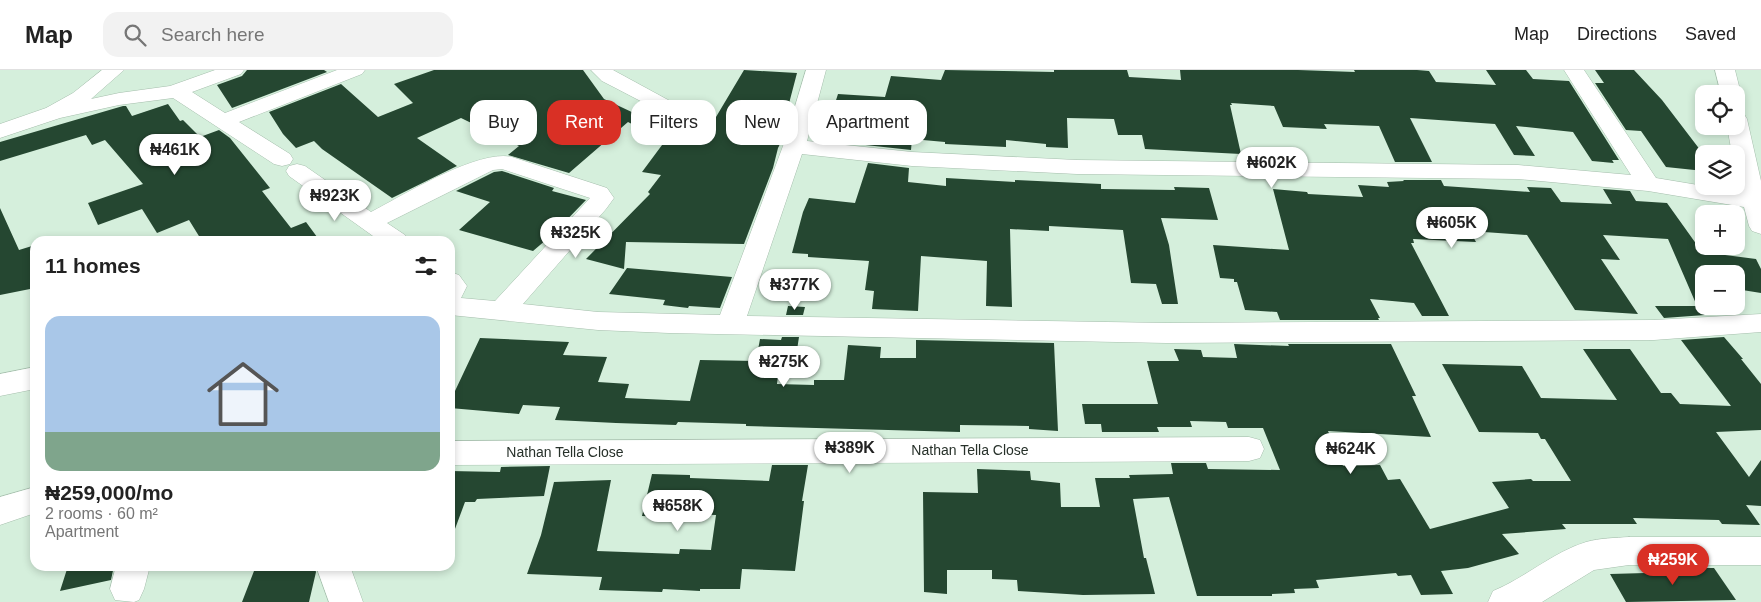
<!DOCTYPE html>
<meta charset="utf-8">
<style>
body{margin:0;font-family:Arial,sans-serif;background:#f2f2f2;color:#222;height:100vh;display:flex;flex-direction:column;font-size:19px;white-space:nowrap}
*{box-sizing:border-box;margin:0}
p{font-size:16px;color:#767676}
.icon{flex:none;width:28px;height:28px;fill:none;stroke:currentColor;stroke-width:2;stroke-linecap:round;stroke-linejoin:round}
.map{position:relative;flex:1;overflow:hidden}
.side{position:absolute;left:30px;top:166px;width:425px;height:335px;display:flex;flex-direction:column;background:#fff;border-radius:15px;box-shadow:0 2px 8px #0003}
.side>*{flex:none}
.guide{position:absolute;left:470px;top:30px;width:475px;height:45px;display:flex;gap:10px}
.buttons{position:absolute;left:1695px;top:15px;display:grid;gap:10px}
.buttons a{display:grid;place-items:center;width:50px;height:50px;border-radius:10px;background:#fff;box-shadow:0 2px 8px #0003;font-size:25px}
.price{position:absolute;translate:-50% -42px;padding:0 11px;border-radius:18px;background:#fff;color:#222;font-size:16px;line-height:32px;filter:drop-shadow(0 1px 2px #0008)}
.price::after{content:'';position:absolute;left:50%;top:30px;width:15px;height:11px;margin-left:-8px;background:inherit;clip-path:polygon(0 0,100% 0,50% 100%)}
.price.selected{background:#d93025;color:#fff}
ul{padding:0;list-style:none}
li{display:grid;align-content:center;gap:10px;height:265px;padding:0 15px}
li+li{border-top:1px solid #e0e0e0}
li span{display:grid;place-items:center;height:155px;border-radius:15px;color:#555}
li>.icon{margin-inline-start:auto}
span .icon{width:90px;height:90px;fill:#fffc;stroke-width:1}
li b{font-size:21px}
h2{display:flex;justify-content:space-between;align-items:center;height:60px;padding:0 15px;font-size:21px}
.chip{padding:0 18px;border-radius:15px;background:#fff;box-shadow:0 2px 8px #0003;font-size:18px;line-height:45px}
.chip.selected{background:#d93025;color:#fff}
header{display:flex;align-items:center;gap:30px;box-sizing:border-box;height:70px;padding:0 25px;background:#fff;border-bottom:1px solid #e0e0e0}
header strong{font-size:24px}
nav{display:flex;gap:28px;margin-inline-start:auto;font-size:18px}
.search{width:350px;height:45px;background:#f2f2f2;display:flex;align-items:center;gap:12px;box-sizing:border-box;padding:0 18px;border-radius:15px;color:#767676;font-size:19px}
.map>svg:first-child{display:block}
.building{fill:#254731}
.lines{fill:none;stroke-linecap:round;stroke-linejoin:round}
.minor-casing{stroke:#a5beac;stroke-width:1}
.minor{fill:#fff;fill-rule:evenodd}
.labels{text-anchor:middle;stroke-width:5;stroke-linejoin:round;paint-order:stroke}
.street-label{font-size:14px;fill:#27312a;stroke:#fff}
</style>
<header>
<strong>Map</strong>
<div class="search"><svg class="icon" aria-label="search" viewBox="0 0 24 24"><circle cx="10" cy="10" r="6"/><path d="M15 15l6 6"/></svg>Search here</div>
<nav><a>Map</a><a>Directions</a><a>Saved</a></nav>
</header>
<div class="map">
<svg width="1761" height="532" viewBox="0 0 1761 532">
<rect width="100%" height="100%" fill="#d5efdc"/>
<!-- building -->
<path class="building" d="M247,0H324L327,2L232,38L217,15L242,6Z
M434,0H583L604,29L636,44L642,40L680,59L696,43L716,47L744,0L797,3L781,64H785L778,78L773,98L744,174L626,172L624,199L586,189L650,124L648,122L661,105L642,102L665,71L628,52L569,103L508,85L519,76L461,48L417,68L457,96L392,128L322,79L314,71L296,78L283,64L269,42L341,14L378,47L413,33L394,14Z
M945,0L1054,2V0H1127L1129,7L1181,10L1180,0H1298L1355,2L1354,0H1417L1429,1L1436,12L1496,15L1486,0H1526L1533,9L1569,11L1619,90H1612L1614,93L1592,91L1573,62L1516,56L1535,86L1514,85L1495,54L1410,48L1432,92H1395L1379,56L1324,54L1327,59L1283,57L1274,36L1231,33L1232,35H1230L1241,84L1145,79L1142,65H1118L1114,49L1067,48L1068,78L1046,77V74L1006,70V77L945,74V72L912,69L911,80L829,71L834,59L827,58L838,24L885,27L891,6L941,10Z
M1595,0H1634L1662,30L1704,85V101L1666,97L1641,61L1626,60L1595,13H1604Z
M168,34L180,51L183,50L200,67L219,60L230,68L270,118L262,121L291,158L306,152L320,171H202L189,150L157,163L142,139L98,155L88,133L143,114L105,70L92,75L86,65L0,91V72L123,36H126L132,46Z
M868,93L909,98L908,112L946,116V108L1015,112V110L1101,114V119L1175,120L1174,117L1209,118L1218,150L1161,148L1169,175L1178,234H1162L1156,214L1131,213L1123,160L1049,156V161L1010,159L1012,237L986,236L987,191L921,186L918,241L872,239L874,221L865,220L869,191L808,187V184L792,183L803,142L809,128L855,133Z
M502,101L554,118L552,121L586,130L553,164L533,181L459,160L490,132L456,121L494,102Z
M1403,110H1441L1444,116L1530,122L1527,117L1551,118L1561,132L1612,134L1603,119L1630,121L1636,131L1667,133L1702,182L1756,189L1761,199V223L1736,219V204H1704V243L1705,245L1664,248L1655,236H1697L1668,169L1603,165L1620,190L1601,189L1638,244L1575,240L1527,165L1470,161L1476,172L1413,169L1414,173H1411L1449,246H1422L1414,233L1370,229L1380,248H1378L1379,250H1280L1277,242L1245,240L1237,212H1234V209L1220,208L1213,175L1289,180L1273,119L1307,122L1308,124L1363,127L1358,115L1389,117L1387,112L1404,111Z
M0,138L19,180L32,176L35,205V218L0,225Z
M627,198L732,207L720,238L689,236L688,238L663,235L665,230L609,224Z
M788,236L805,237L803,245H786Z
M782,267H799L797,280H781L777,314L814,315V310H844L848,275L881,277L880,288H916V270L1054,273L1058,361L1029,359V356L960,355V362L746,356V354L678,352L676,355L616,353L555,350L560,337L523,335L519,344L450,338V320L455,321L480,268L569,272L563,285L607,287L598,312L629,314L625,328L690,331L700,290L756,291L760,269L781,270Z
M1724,267L1743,289H1741L1761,314V360L1716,362L1749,407L1761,390V436L1746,435L1760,455L1722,454L1719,450L1633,448L1637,454H1562L1566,459L1502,464L1519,484L1468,498L1441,501L1453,524L1421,525L1411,505L1398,506L1396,503L1316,510L1319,518L1294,519L1295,523L1272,524V526H1197L1169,427L1133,429L1144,488H1146L1155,524L1083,525L1018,521L1017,510L992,509V500H947V524L924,522L923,422L978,423L977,399L1030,401L1031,410L1060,413L1061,437H1100L1095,408H1130L1129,405L1173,404L1171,393H1206L1208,399L1280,400L1263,358H1228L1226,352L1190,351L1192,357H1157L1159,362H1102L1101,354H1085L1082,334H1158L1147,291H1179L1174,279L1201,280L1203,287L1237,288L1234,274L1289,276L1288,274H1391L1416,326H1412L1431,367L1328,361L1343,396L1380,395L1388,410L1400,409L1430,459L1509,438L1492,412L1531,409L1533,411H1571L1545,369H1541L1538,363L1479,362L1442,294L1522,296L1541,328L1617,330L1583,279H1630L1661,323H1671L1680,334L1731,336L1681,270Z
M772,395H808L802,431H804L795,501L742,499L740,519H700V521L663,519L662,522L599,520L602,507L527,504L541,465L554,412L611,410L597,481L679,484L680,479L711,480L716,445L683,444L682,447L642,446L652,404L690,405V408L769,411Z
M550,396L544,426L477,429L475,432H465L452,467L450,466V401L500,402L501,397Z
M68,496H114L111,510L60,521Z
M285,496H314L316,502L309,532H242L254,501Z
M1678,498H1714L1736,530L1626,532L1610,504L1681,502Z"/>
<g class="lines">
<defs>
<path id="minor" d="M102,0H124L91,29L119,23L170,16L215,0H244L241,4L192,22L225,43L337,0H365L362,4L239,52L290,84L293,89L290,94L282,96L274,94L173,28L119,35L60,48L0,68V54L46,38L73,23Z
M591,0H613L670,31L673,35L670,39L663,41L656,39L602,11Z
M806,0H826L807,71L912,82L1077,90L1518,95L1631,105L1564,0H1584L1656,108L1740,122L1736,103V84H1732L1727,56H1736V43L1744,44L1747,49L1761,111V164L1752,161L1749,156L1744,137L1648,121L1518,109L1077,104L912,96L802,84L747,246L1167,253L1654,250L1761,244V262L1654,270L1167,273L669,263L598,260L450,245V202L459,205L467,216L461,228L495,231L590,128L502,99L493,100L387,153L405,165L408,171H380L289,106L286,101L289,96L297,94L305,96L371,142C404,125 478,79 512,87L607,118L614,128L606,139L523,234L598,242L720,245L783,76Z
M1715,0H1735L1741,24L1738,28L1736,29V24H1721Z
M35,297V319L0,326V304Z
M1249,367L1260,370L1264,379L1260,388L1249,391L450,395V371Z
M35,417V443L0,455V427Z
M1629,467H1761V495H1629L1594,500L1542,532H1488L1493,521C1525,508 1553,482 1586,472C1600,468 1615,468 1629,467Z
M116,496H150L144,519L139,530L134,532L115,530L110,519Z
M316,496H350L363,532H329Z"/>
</defs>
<!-- minor casing -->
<use href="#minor" class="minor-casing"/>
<!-- minor -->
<use href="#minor" class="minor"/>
</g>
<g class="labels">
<!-- street labels -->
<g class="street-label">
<text x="970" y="385">Nathan Tella Close</text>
<text x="565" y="387">Nathan Tella Close</text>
</g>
</g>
</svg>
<div class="buttons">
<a><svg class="icon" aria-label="locate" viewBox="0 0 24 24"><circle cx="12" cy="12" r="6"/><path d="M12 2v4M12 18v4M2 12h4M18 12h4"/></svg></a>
<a><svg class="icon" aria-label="layers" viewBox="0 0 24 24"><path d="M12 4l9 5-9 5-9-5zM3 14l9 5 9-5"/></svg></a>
<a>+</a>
<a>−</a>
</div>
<b class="price" style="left:175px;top:106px">₦461K</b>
<b class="price" style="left:1272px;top:119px">₦602K</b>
<b class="price" style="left:335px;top:152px">₦923K</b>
<b class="price" style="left:1452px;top:179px">₦605K</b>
<b class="price" style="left:576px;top:189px">₦325K</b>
<b class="price" style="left:795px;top:241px">₦377K</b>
<b class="price" style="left:784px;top:318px">₦275K</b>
<b class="price" style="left:850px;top:404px">₦389K</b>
<b class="price" style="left:1351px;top:405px">₦624K</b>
<b class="price" style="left:678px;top:462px">₦658K</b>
<b class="price selected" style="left:1673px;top:516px">₦259K</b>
<div class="guide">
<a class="chip">Buy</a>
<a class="chip selected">Rent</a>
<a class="chip">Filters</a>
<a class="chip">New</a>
<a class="chip">Apartment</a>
</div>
<section class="side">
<h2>11 homes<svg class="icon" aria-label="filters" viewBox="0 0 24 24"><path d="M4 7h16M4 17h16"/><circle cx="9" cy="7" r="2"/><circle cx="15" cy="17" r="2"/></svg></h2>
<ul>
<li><span style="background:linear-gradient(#a9c7e8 75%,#7fa58c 0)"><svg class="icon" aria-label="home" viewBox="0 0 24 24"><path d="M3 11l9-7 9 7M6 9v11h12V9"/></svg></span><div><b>₦259,000/mo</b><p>2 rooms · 60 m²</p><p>Apartment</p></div></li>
</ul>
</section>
</div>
